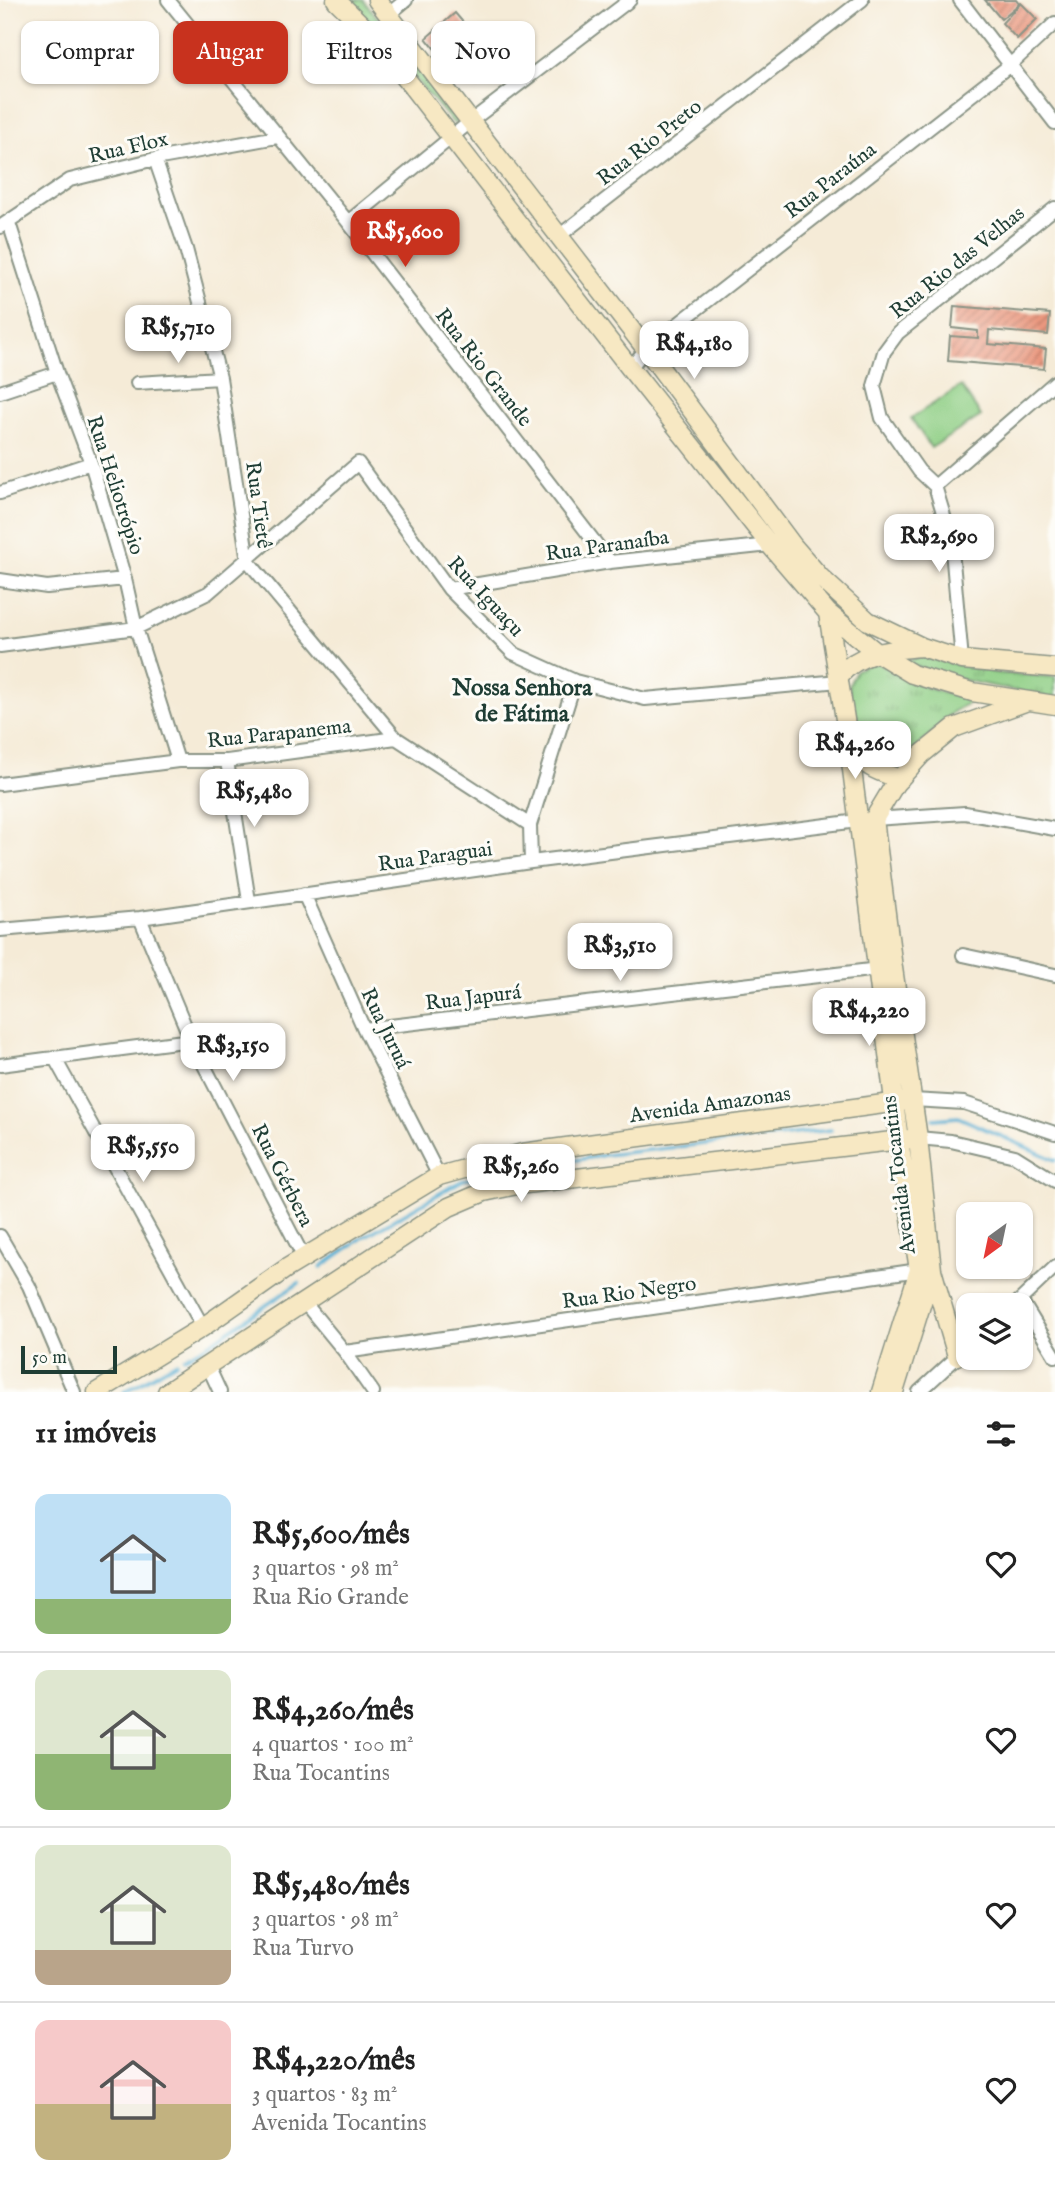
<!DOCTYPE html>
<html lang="pt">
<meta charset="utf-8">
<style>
body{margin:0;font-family:"IM FELL English",serif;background:#f6f6f6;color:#222;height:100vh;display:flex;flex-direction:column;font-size:26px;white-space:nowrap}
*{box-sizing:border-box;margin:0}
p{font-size:23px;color:#767676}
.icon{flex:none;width:38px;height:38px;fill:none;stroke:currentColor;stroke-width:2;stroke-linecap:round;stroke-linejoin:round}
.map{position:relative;height:1392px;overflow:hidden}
.drawer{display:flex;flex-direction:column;background:#fff;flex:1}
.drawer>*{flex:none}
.top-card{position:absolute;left:21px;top:21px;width:700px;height:63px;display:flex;gap:14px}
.needle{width:46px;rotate:213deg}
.fabs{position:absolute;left:956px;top:1202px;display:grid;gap:14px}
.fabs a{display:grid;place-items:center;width:77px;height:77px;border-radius:14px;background:#fff;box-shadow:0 2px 5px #0004;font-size:35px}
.scale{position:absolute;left:21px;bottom:18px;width:96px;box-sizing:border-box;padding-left:7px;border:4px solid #1f3d34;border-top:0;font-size:19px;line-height:24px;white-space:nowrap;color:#1f3d34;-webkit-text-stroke:5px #fdfcf7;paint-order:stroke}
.price{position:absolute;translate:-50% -60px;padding:0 16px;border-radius:14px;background:#fff;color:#222;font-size:23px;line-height:46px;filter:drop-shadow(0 2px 4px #0008)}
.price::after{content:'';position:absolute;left:50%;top:42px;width:21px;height:16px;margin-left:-10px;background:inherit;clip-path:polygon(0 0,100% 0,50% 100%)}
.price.active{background:#c8321e;color:#fff}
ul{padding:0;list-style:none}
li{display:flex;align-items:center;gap:21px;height:175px;padding:0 35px}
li+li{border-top:2px solid #e0e0e0}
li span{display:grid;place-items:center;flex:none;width:196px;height:140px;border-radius:14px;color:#555}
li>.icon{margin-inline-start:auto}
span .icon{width:84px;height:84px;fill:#fffc;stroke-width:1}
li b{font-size:30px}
h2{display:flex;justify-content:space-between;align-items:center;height:84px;padding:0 35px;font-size:30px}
.chip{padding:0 24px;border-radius:14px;background:#fff;box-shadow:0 2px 5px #0004;font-size:24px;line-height:63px}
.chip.active{background:#c8321e;color:#fff}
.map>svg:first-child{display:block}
.grass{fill:url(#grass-tufts);stroke:#58865d;stroke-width:2}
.pitch{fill:#90cf86;stroke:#58865d;stroke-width:2}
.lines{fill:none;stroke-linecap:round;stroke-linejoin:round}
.stream{stroke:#55add2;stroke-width:3.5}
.building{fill:url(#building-hatch)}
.street-casing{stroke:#8a9486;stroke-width:16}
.secondary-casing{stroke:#8a9486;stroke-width:21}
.street{stroke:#fff;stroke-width:12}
.secondary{stroke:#f7e8c3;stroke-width:18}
.labels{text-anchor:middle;stroke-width:6;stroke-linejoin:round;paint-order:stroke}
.street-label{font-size:21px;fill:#1f3d34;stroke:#fdfcf7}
.neighbourhood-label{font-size:23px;font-weight:bold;fill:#1f3d34;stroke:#fdfcf7}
</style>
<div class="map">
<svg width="1055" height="1392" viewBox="0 0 1055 1392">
<defs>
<pattern id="grass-tufts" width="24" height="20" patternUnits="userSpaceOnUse" patternTransform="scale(1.75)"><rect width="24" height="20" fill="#90cf86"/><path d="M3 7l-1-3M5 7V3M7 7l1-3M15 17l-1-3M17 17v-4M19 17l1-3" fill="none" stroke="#75a96e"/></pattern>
<pattern id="building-hatch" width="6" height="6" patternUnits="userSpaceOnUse" patternTransform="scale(1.75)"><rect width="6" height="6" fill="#eb987f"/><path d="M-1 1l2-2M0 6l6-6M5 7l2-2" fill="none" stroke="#be7d69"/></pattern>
</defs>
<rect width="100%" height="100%" fill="#fdfcf7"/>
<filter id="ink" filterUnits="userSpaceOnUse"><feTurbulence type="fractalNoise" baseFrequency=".0143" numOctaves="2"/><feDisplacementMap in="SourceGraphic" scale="14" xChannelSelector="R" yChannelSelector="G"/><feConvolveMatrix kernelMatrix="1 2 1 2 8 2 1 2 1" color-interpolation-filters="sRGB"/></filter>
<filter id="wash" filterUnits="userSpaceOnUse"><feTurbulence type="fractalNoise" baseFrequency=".00686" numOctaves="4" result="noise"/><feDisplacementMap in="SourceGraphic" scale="28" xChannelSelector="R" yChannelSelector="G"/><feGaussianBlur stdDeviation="1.57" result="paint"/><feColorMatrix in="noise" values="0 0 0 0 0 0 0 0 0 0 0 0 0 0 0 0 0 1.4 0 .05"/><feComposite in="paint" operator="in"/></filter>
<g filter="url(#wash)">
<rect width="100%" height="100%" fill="#f5ebd7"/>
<!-- grass -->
<path class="grass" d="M347,0H363L461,117L454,124Z
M919,656L997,673L1055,677V699L945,676L905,663Z
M872,663H878L927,688L973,700L953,712L902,763L892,767L873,763L854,734L849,685L856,670Z"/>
<!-- pitch -->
<path class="pitch" d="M961,386L981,416L931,448L911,418Z"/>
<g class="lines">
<!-- stream -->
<path class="stream" d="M934,1119L958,1117L1055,1160
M321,1267L362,1238L463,1180L605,1155L831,1130
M184,1358L209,1344L299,1283
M124,1392L177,1362"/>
</g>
<g id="blocks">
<!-- building -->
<path class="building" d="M985,0H1016L1019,4L1001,19Z
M1021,3L1037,19L1017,39L1002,23Z
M455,13L473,34L443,59L426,38Z
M954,306L1050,314L1048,335L989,330L988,344L1046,349L1044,369L948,361L950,336L978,338V331L952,328Z"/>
</g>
</g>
<g filter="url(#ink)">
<use href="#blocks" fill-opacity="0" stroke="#8a9486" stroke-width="2"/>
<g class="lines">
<defs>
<path id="street" d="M168,0L348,222L610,562
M960,0L1055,123
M389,14L406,0
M155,159L186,249L220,378L248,561L396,738L530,825
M348,222L471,121L630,0
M9,223L57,373L91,463L125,579L136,628L178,761
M0,227L70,180L155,159L277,137
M559,236L862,0
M630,368L646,349L1010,65L1055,23
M137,383L220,378
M0,392L57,373
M935,486L1055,382
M0,493L91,463
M0,580L47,587L125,579
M449,589L610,562L770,545
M0,646L136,628L208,593L358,463L449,589L513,653L575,681L645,699L839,681
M962,660L951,539L935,486L919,471L882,418L874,386L884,352L898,333L1055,208
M227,761L249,901
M0,784L178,761H227L396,738
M531,862L530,825L575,681
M304,894L364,1029L439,1176
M140,918L191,1040L304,1258
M0,930L140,918L531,862L874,819L965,813L1055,829
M963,955L1055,975
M364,1029L879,969
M54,1057L203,1327
M0,1065L191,1040
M913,1100L964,1103L1055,1133
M918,1138L951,1141L1015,1156L1055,1181
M0,1236L29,1286L74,1392
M1021,1300L1055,1356
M304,1302L345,1352L373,1392
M1014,1306L1055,1267
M345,1352L919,1270
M208,1366L220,1392
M919,1392L968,1347"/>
<path id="secondary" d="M336,0L373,36L630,368L770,545L828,613L876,652L912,674L972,692L1055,705
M377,0L646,349L793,546L820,577L868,621L922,647L962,660L1055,668
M828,613L848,738L899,1140L919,1270L881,1392
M839,676C860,651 891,650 922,647
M851,744C864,768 876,771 900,779
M957,1356L932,1270L918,1138L893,968L874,819L895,784L922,754L954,728L1025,702
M97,1392L203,1327L287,1268L439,1176L522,1153L913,1100
M167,1392L449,1207L484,1192L517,1185L918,1138
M894,1392L932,1270"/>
</defs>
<!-- street casing -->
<use href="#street" class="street-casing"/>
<!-- secondary casing -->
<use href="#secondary" class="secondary-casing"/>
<!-- street -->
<use href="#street" class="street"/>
<!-- secondary -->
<use href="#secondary" class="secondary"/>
</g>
</g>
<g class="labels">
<!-- street labels -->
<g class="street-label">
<text transform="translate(649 142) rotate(-38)" y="7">Rua Rio Preto</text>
<text transform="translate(128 147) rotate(-13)" y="7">Rua Flox</text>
<text transform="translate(830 180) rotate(-38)" y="7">Rua Paraúna</text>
<text transform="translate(957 262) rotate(-39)" y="7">Rua Rio das Velhas</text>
<text transform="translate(484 367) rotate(52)" y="7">Rua Rio Grande</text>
<text transform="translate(116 485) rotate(72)" y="7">Rua Heliotrópio</text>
<text transform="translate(259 505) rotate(82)" y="7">Rua Tietê</text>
<text transform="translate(607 545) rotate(-8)" y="7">Rua Paranaíba</text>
<text transform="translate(486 596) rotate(47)" y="7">Rua Iguaçu</text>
<text transform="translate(279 733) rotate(-6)" y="7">Rua Parapanema</text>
<text transform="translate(435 856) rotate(-8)" y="7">Rua Paraguai</text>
<text transform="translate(473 997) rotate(-7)" y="7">Rua Japurá</text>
<text transform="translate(386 1028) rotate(64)" y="7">Rua Juruá</text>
<text transform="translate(710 1104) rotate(-8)" y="7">Avenida Amazonas</text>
<text transform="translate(283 1175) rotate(63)" y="7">Rua Gérbera</text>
<text transform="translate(898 1175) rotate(-97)" y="7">Avenida Tocantins</text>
<text transform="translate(629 1292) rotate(-8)" y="7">Rua Rio Negro</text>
</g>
<!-- neighbourhood labels -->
<g class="neighbourhood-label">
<text x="522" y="695">Nossa Senhora<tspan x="522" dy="26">de Fátima</tspan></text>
</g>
</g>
</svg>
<div class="fabs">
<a><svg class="needle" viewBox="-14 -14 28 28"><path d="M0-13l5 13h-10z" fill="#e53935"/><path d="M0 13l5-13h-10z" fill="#767676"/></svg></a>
<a><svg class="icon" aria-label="layers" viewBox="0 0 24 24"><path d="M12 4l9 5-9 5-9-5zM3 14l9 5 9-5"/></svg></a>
</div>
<div class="scale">50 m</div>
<b class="price active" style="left:405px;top:269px">R$5,600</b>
<b class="price" style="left:178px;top:365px">R$5,710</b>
<b class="price" style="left:694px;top:381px">R$4,180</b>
<b class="price" style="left:939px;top:574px">R$2,690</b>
<b class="price" style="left:855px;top:781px">R$4,260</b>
<b class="price" style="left:254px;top:829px">R$5,480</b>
<b class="price" style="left:620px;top:983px">R$3,510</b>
<b class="price" style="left:869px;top:1048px">R$4,220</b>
<b class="price" style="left:233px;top:1083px">R$3,150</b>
<b class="price" style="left:143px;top:1184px">R$5,550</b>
<b class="price" style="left:521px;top:1204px">R$5,260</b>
<div class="top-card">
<a class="chip">Comprar</a>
<a class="chip active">Alugar</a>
<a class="chip">Filtros</a>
<a class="chip">Novo</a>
</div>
</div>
<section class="drawer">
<h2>11 imóveis<svg class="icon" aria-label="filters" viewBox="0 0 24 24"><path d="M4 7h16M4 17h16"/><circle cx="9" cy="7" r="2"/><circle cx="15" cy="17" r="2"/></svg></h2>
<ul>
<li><span style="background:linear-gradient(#bfe0f5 75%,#8fb573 0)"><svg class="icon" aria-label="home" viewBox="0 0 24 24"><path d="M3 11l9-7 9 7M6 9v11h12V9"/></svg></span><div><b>R$5,600/mês</b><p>3 quartos · 98 m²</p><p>Rua Rio Grande</p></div><svg class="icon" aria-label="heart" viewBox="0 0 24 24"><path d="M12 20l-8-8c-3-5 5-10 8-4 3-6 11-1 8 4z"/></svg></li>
<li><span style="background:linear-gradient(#dfe7d0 60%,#8fb573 0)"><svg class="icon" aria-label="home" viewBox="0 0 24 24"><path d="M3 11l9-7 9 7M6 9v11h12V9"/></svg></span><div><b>R$4,260/mês</b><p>4 quartos · 100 m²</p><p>Rua Tocantins</p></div><svg class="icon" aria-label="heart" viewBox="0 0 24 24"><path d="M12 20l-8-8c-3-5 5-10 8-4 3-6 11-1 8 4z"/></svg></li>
<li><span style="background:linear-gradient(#dfe7d0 75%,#b9a48a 0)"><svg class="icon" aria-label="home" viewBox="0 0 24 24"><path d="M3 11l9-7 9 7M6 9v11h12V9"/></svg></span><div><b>R$5,480/mês</b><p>3 quartos · 98 m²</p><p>Rua Turvo</p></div><svg class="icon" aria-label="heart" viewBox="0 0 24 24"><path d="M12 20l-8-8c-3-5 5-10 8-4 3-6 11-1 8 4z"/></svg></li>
<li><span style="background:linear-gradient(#f6c9c9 60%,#c2b280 0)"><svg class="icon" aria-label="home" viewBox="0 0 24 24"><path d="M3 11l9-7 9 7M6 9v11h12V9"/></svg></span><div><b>R$4,220/mês</b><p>3 quartos · 83 m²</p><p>Avenida Tocantins</p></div><svg class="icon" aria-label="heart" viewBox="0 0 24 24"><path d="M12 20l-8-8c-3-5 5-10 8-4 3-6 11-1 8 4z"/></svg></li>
</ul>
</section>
